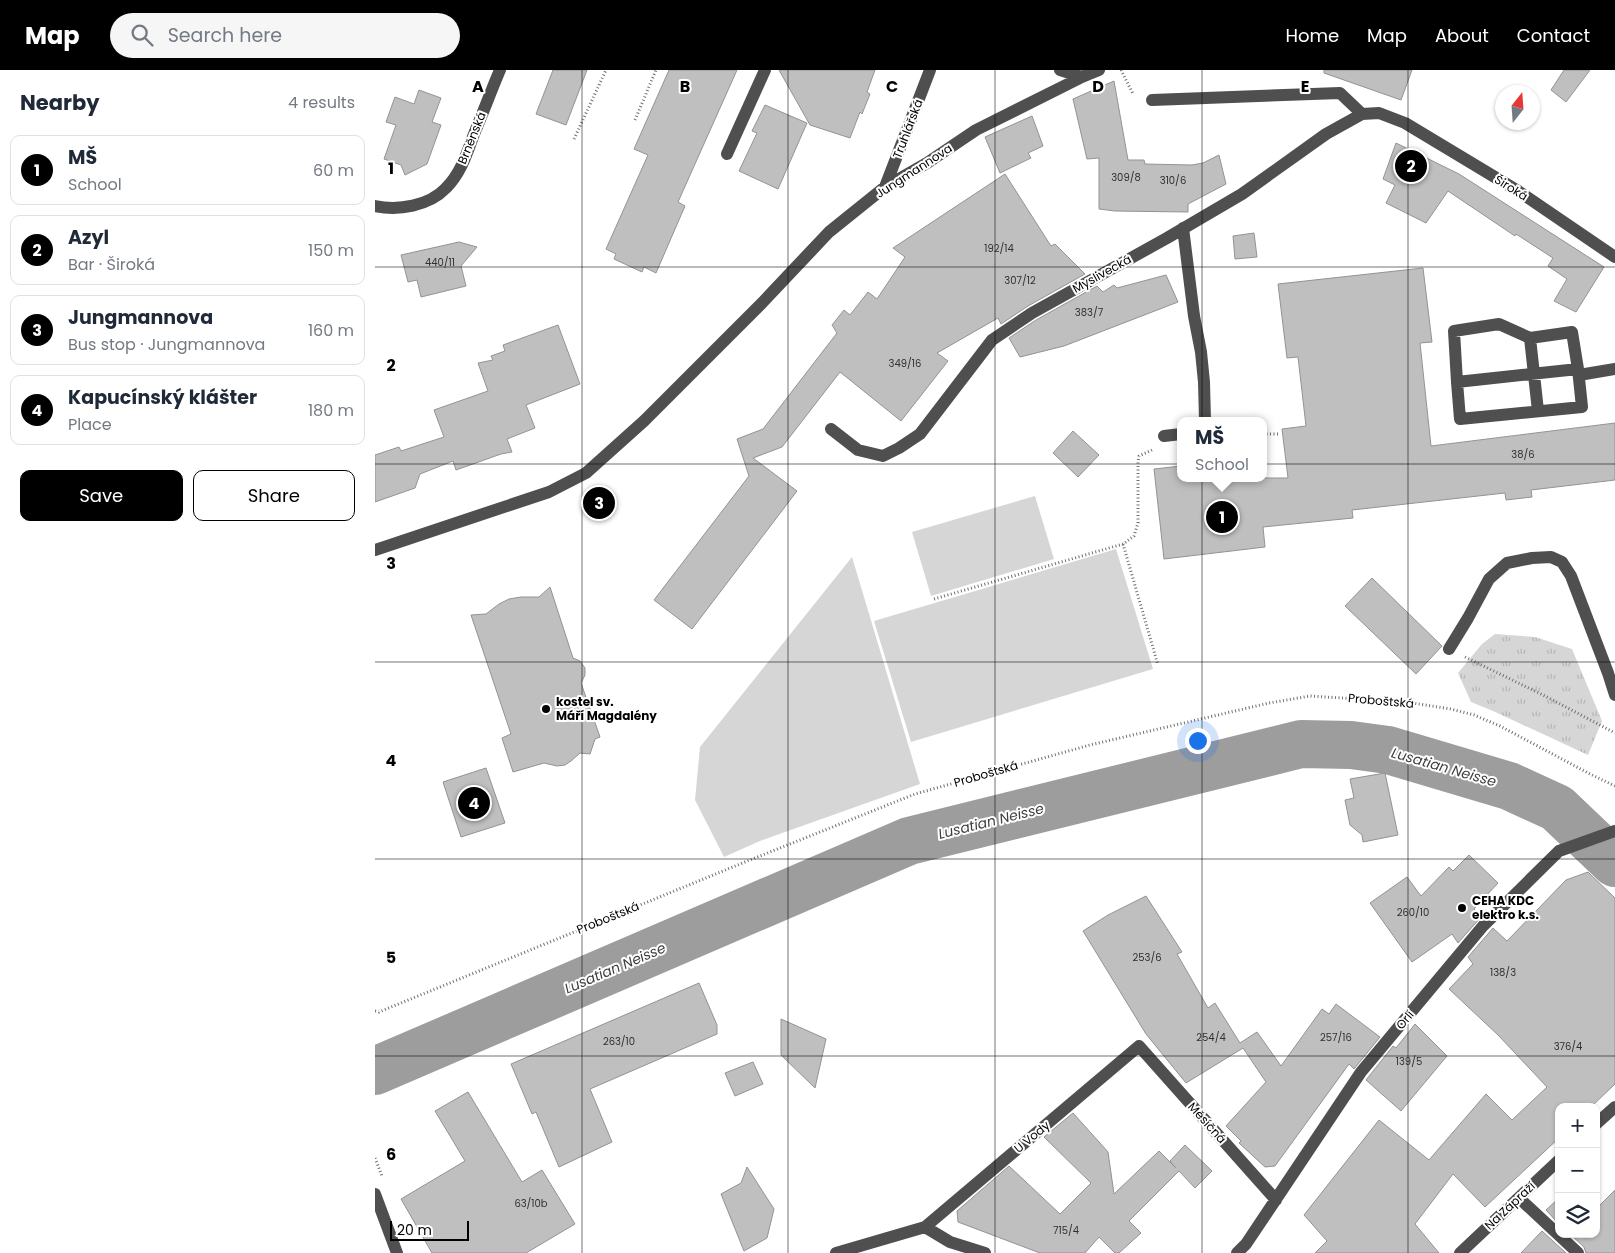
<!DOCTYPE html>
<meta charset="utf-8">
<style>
body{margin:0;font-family:Poppins,sans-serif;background:#f6f6f7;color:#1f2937}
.controls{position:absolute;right:15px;bottom:15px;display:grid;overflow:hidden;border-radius:10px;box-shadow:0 1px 4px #0004}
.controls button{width:45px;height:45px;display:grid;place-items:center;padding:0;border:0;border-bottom:1px solid #e0e1e3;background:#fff;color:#1f2937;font:25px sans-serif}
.compass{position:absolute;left:1120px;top:15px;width:45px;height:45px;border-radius:50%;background:#fff;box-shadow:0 1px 4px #0004;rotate:17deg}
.scale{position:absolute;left:15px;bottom:12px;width:79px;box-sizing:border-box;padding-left:5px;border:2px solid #000;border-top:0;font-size:14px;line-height:18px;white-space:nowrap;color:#000;-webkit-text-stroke:4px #fff;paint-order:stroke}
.you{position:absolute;left:822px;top:670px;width:18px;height:18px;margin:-12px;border:4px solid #fff;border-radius:50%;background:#1a73e8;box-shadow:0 0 0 8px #1a73e833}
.badge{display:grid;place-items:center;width:32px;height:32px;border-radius:50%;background:#000;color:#fff;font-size:16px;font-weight:700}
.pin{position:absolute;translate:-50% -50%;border:2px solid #fff;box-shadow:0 1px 5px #0006}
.popup{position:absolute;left:802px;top:347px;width:90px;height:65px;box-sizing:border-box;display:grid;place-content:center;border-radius:10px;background:#fff;filter:drop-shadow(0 1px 4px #0005);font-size:16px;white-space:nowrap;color:#747a83}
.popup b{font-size:19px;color:#1f2937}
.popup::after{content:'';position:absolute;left:50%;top:100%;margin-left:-10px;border:10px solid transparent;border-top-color:#fff}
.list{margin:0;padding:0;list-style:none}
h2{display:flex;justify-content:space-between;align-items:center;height:65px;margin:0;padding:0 20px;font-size:21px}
h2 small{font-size:16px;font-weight:400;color:#747a83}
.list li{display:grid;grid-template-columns:32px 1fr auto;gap:15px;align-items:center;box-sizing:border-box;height:70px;margin:0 10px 10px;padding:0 10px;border:1px solid #e0e1e3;border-radius:10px}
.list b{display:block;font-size:19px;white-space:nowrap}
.list p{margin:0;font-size:16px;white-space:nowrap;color:#747a83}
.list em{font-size:16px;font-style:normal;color:#747a83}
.actions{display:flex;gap:10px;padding:15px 20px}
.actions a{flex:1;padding:11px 0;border:1px solid #000;border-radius:10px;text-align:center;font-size:18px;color:#000}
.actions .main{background:#000;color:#fff}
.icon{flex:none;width:28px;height:28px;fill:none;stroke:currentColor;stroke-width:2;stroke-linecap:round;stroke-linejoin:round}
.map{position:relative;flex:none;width:1240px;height:1183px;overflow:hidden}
header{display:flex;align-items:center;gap:30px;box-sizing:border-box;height:70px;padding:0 25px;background:#000;color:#fff}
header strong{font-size:24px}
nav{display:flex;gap:28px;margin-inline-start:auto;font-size:18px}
.search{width:350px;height:45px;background:#f6f6f7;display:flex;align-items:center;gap:12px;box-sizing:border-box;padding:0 18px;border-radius:28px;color:#747a83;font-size:19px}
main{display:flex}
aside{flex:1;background:#fff}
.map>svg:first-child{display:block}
.green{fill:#d6d6d6}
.park{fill:url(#park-tufts)}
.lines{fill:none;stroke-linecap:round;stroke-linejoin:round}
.river{stroke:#9d9d9d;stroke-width:48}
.building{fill:#bfbfbf;stroke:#939393}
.path{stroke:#717171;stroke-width:3;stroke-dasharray:1 2.5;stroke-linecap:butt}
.minor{stroke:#4f4f4f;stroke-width:12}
.grid{fill:none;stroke:#000;stroke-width:1;stroke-opacity:0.55}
.poi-dot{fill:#000;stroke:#fff;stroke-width:2}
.labels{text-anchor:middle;stroke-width:4;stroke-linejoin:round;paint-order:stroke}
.number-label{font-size:10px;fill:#303030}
.street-label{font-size:12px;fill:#000;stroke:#fff}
.poi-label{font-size:12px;font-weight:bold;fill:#000;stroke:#fff;text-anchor:start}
.water-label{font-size:14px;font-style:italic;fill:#3e3e3e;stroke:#fff}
.grid-label{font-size:16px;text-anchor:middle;font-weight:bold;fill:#000;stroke:#fff;stroke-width:4;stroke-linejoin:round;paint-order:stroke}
</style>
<header>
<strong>Map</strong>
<div class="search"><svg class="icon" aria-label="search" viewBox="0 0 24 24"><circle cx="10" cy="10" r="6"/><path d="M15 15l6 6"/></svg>Search here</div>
<nav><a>Home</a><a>Map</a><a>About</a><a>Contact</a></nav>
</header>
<main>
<aside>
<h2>Nearby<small>4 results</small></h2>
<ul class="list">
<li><span class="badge">1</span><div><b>MŠ</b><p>School</p></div><em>60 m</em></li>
<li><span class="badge">2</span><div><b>Azyl</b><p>Bar · Široká</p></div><em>150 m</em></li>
<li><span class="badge">3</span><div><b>Jungmannova</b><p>Bus stop · Jungmannova</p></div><em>160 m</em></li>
<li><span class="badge">4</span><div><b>Kapucínský klášter</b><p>Place</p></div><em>180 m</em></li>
</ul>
<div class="actions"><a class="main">Save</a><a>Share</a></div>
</aside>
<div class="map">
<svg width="1240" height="1183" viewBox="0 0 1240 1183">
<defs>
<pattern id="park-tufts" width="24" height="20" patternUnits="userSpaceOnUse" patternTransform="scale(1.25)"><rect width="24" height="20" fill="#d6d6d6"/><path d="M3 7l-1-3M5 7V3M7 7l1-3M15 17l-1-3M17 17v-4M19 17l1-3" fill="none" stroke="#b6b6b6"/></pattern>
</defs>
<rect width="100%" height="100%" fill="#fff"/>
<!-- green -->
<path class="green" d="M660,426l19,63 -123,37 -19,-64z
M741,479l37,120 -242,73 -37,-121z
M477,487l68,227 -160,57 -36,16 -29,-57 5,-53z"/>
<!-- park -->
<path class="park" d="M1120,564l40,3 37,12 30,72 -14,34 -95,-44 -22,-9 -13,-29 24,-29z"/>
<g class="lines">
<!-- river -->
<path class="river" d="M0,1001l534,-230 392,-97 50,1 37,5 121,36 48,22 58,55"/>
</g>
<!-- building -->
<path class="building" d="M178,0h34l-21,55 -30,-11z
M294,0h68l-59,132 7,4 -29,67 -12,-6 -2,5 -28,-13 2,-5 -10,-5 42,-94 -14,-6z
M404,0h96l-8,22 3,2 -8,20 -2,-2 -10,26 -40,-13z
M949,0h88l-11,30 -77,-27z
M1189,0h26l-24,32 -15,-12z
M739,11l14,79h16l1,4 47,1 11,-2 16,-8 7,29 -38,20v8l-73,-1 -16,-2v-51l-12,1 -14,-60z
M44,20l22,8 -9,24 9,3 -14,39 -22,11 -4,-10 -17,-6 12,-34 -10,-3 9,-25 19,7z
M390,35l42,18 -29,66 -39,-18 18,-38 -5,-2z
M657,46l11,30 -15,7 3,5 -31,15 -15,-36z
M1021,73l63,31 145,93 -28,45 -22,-11 13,-22 -19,-13 5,-8 -37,-24 -1,2 -67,-45 -22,32 -40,-20 9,-18 -12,-6z
M630,104l46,72 4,-2 30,30 -57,32 -27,18 -3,-6 -61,35 11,8 -47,60 -61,-49 -58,75 -29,11 44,33 -105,138 -38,-29 95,-124 -12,-37 26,-10 74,-96 -5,-8 12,-15 6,5 18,-23 9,7 28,-42 -12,-9z
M879,163l3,24 -22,2 -2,-23z
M84,172l18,5 -16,19 5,20 -45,11 -4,-17 -9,2 -7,-27z
M1048,198l9,74 -12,1 11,103 184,-23v57l-84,10 1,7 -26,3 -1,-7 -153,17 1,8 -90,9 2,20 -101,12 -10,-90 27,-3v12h107l-6,-49 24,-3 -8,-69 -11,1 -9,-74z
M791,205l12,27 -114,44 -44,11 -11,-19 27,-18 61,-34 6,6 11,-7 3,3z
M183,255l22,59 -54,21 9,23 -28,11 5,13 -11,2 -45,16 -3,-9 -33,13 -5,14 -40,14v-47l24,-8 2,4 43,-14 -10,-27 54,-19 -10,-28 15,-3 -2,-4 14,-5 -2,-6z
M698,361l26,24 -21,22 -25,-24z
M997,508l70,68 -26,28 -71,-68z
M175,517l23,71 7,3 5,7v7l-4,8 19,54 -5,2 -5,15 -10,-1 -9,8 -6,4 -8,1 -13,-3 -31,9 -11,-34 9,-4 -40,-119 15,-1 13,-10 10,-5 12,-2h18z
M111,698l19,55 -44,14 -18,-55z
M1010,703l13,62 -35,7 -1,-7 -12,-10 -5,-25 9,-2 -4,-19z
M1094,785l29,28 -24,26 7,8 -23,26 -6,-9 -40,28 -42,-59 37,-26 14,19 28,-29 4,4z
M1213,802l27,26v186l-24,23h-32v31l-74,69 -32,-33 -38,50 24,29h-124l12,-12 -23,-26 75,-95 50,40 57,-66 26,26 35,-33 -49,-52 -49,-46 24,-25 -5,-7 25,-29 14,13 59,-61z
M771,826l36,56 -5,2 31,54 7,-5 25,40 17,-11 24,34 41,-57 7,5 7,-10 44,33 -26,32 -5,-5 -74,102 -10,1 -26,-24 2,-2 -15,-15 40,-44 -23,-34 -57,35 -40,-49 -63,-103 25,-16z
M324,913l18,42v9l-127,55 22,53 -53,25 -23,-55 -4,2 -21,-50z
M406,949l45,20 -11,49 -34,-33z
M1040,954l32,32 -46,55 -35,-31 27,-34 3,2z
M378,992l10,22 -28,12 -10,-23z
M93,1022l54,90 20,-12 33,54 -49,29h-94l-31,-54 64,-38 -30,-50z
M698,1043l35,39 6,42 45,-43 17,17 -6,-7 15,-16 27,26 -17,17 -16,-17 -50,50 12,12 -22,20h-4l-16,-16 -14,16h-45l-82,-31 -1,-11 52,-45 51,48 31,-31 -47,-46z
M372,1097l27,42 -7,29 -23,13 -23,-57 20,-11z
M1240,1120v63h-29l-2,-6 -14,-13h26v-25z
M1184,1128v26l-13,-14z
M1167,1161l24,22h-45z"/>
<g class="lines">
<!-- path -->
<path class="path" d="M746,0l12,24
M260,50l21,-50
M199,69l32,-69
M888,364h15
M748,474l35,121
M559,529l189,-55 11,-8 4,-13v-61l1,-6 13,-6
M1090,587l80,39 70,37
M0,941l4,1 366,-150 170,-68 175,-49 179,-42 41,-7 96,6 45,7 23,6 26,11 90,48 25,12
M0,1088l7,18"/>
<!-- minor -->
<path class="minor" d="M685,0l22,7
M777,30l188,-7 22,21
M352,84l38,-84
M510,117l45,-117
M0,136c23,5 54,0 71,-18 15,-15 21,-35 28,-54 9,-21 17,-43 26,-64
M808,158l11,88 7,36 3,30 1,39
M1124,254l31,14 42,-6 6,37 4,38 -122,12 -3,-37 -3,-51z
M1155,268l8,73
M1204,305l36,-6
M1082,312l121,-13
M456,359l27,21 25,6 16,-8 21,-14 72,-94 40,-27 135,-75 75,-44 84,-60 36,-20 17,-1 26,10 113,68 97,66
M789,366l17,-2
M0,480l174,-58 37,-19 58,-52 118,-118 67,-71 56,-45 42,-24 49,-33 106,-53 17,-7
M1074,579l19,-31 21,-39 18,-16 25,-5 19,-1 11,5 9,14 37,97 7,22
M1221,1054l19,-17
M0,1124l22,59
M1144,1128l59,55
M550,1157l214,-181 137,154
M461,1183l89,-26 25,15 35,11
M862,1183l9,-9 115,-172 122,-146 76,-75 56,-20
M1085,1183l99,-93"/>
</g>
<!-- grid -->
<path class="grid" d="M207,0v1183M413,0v1183M620,0v1183M827,0v1183M1033,0v1183M0,197h1240M0,394h1240M0,592h1240M0,789h1240M0,986h1240"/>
<!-- markers -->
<g class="poi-dot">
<circle cx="171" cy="639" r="5"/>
<circle cx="1087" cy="838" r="5"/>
</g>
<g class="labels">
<!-- number labels -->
<g class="number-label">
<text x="751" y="111">309/8</text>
<text x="798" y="114">310/6</text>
<text x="624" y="182">192/14</text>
<text x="65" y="196">440/11</text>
<text x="645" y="214">307/12</text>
<text x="714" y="246">383/7</text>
<text x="530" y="297">349/16</text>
<text x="1148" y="388">38/6</text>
<text x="1038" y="846">260/10</text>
<text x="772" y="891">253/6</text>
<text x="1128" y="906">138/3</text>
<text x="836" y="971">254/4</text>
<text x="961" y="971">257/16</text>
<text x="244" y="975">263/10</text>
<text x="1193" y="980">376/4</text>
<text x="1034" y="995">139/5</text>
<text x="156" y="1137">63/10b</text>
<text x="691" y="1164">715/4</text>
</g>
<!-- street labels -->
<g class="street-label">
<text transform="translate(533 59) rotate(-69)" y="4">Truhlářská</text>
<text transform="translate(97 68) rotate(-68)" y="4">Brněnská</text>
<text transform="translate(539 101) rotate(-33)" y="4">Jungmannova</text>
<text transform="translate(1136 118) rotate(32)" y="4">Široká</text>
<text transform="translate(727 204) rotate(-29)" y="4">Myslivecká</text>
<text transform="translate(1006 631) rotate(5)" y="4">Proboštská</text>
<text transform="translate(611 704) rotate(-16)" y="4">Proboštská</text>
<text transform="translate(233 848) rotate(-22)" y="4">Proboštská</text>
<text transform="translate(1030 950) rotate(-50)" y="4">Orlí</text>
<text transform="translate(832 1053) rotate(48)" y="4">Měsíčná</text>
<text transform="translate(657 1067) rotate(-40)" y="4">U Vody</text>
<text transform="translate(1135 1136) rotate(-43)" y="4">Na Zápraží</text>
</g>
<!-- poi labels -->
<g class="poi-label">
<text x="181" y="636">kostel sv.<tspan x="181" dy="14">Máří Magdalény</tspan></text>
<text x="1097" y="835">CEHA KDC<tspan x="1097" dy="14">elektro k.s.</tspan></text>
</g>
<!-- water labels -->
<g class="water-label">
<text transform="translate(1069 697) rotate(16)" y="5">Lusatian Neisse</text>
<text transform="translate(616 751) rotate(-14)" y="5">Lusatian Neisse</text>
<text transform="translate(240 898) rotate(-23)" y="5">Lusatian Neisse</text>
</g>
</g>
<g class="grid-label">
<text x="103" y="22">A</text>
<text x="310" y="22">B</text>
<text x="517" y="22">C</text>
<text x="723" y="22">D</text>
<text x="930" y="22">E</text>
<text x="16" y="104">1</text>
<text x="16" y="301">2</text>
<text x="16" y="499">3</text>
<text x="16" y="696">4</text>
<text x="16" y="893">5</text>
<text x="16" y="1090">6</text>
</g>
</svg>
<div class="controls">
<button>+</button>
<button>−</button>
<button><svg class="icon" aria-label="layers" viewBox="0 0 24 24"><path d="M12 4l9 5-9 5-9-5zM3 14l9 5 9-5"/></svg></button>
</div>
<svg class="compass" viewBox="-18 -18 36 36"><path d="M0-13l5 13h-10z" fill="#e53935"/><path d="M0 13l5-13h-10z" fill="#747a83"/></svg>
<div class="scale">20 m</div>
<div class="you"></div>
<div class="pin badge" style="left:847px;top:447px">1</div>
<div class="popup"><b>MŠ</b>School</div>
<div class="pin badge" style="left:1036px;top:96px">2</div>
<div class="pin badge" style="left:224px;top:433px">3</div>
<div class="pin badge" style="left:99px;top:733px">4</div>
</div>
</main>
